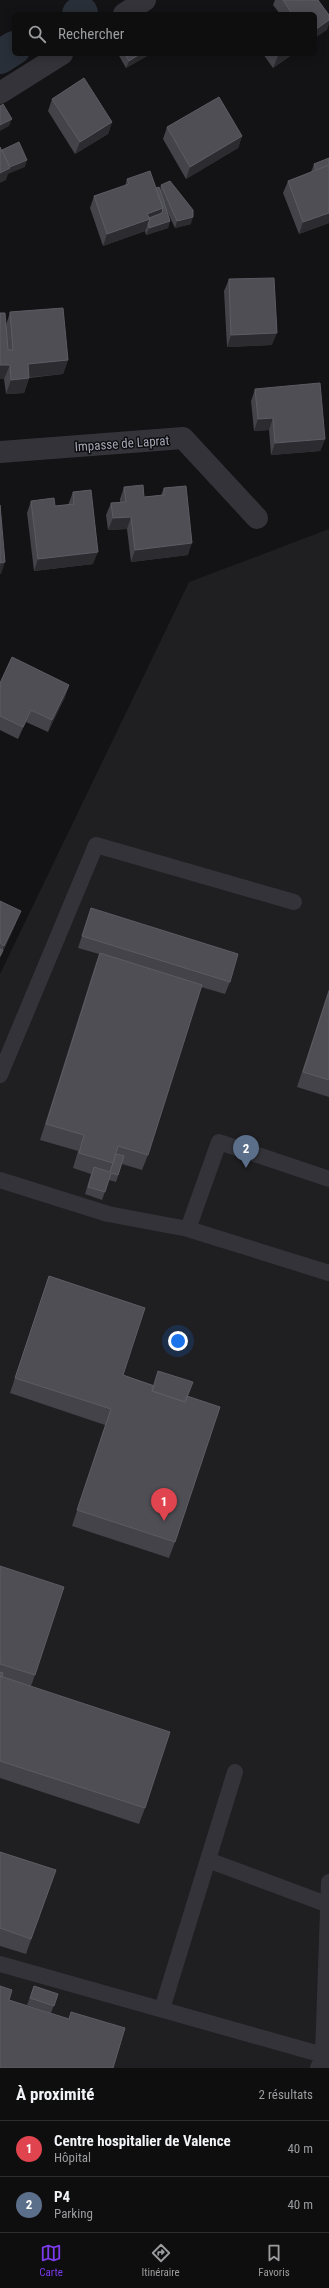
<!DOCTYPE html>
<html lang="fr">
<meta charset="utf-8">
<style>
body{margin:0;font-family:"Roboto Condensed",sans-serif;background:#171718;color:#f1f3f6}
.you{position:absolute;left:178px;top:1341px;width:14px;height:14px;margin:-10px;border:3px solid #fff;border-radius:50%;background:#1a73e8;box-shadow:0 0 0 6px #1a73e833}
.badge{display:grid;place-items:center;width:26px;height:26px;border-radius:50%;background:#7c3aed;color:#fff;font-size:13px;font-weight:700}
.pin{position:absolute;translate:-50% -33px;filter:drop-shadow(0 1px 2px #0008)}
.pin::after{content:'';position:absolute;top:21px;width:14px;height:12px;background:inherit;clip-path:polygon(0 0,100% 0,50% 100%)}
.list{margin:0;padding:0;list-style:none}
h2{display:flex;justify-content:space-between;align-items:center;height:52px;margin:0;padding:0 16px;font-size:17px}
h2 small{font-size:13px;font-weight:400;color:#9b9c9e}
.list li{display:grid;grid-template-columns:26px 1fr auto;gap:12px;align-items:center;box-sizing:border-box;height:56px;padding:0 16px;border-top:1px solid #2e2e2f}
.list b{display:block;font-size:15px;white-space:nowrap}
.list p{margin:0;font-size:13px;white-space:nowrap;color:#9b9c9e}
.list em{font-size:13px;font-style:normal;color:#9b9c9e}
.icon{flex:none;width:22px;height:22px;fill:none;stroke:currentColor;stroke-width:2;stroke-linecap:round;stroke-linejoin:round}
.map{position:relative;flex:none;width:329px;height:2068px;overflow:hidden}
.search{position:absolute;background:#0e0e0f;box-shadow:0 2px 10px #0003;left:12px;right:12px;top:12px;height:44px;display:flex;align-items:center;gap:10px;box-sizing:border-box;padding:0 14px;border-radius:6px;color:#9b9c9e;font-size:15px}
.sheet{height:164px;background:#0e0e0f}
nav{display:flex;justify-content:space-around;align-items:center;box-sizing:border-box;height:56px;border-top:1px solid #2e2e2f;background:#0e0e0f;font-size:11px;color:#9b9c9e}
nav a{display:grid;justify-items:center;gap:2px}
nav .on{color:#7c3aed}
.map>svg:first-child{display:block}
.built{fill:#1f1e21}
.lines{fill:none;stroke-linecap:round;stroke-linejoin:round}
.canal{stroke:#292f38;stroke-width:34}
.service{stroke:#333339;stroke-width:16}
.minor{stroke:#333339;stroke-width:22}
.wall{fill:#444349}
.shaded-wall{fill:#2c2b2f}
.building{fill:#4f4e55;stroke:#5c5c64}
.labels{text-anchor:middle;stroke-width:3;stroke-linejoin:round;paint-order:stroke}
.street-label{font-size:13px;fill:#a4a6b5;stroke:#0e0d0f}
</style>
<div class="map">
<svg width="329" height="2068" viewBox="0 0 329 2068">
<rect width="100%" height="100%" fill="#131214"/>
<!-- built -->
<path class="built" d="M329,529v1539h-329v-1094l189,-392z"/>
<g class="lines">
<!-- canal -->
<path class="canal" d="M79,14l2,-1
M0,57l14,-9"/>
<!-- service -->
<path class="service" d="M0,1075l96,-230 198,57
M0,1180l108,34 80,15 141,44
M188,1229l31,-87 110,37
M208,1860l121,45
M0,1964l323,91 6,5
M162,2009l73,-237
M318,2068l5,-13 6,-173"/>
<!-- minor -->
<path class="minor" d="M124,14l21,-14
M0,93l62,-39
M0,452l183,-14 74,80"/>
</g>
<!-- wall -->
<path class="wall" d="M275,0h43l9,30 -12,-16h-35l-7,-9z
M118,54h29v2l-21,12z
M263,54h30l-20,14z
M52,99l60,23 -4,12 -33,20 -27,-43z
M167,127l75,9 -4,12 -52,31 -23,-40z
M329,158v65l-30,11 -16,-41 5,-12 23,-9 3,-8z
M127,179l29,9 4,2 1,-5 30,39 -16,4 -9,-19 4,12 -2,7 -22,7 -1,-4 -42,15 -13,-38 4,-12 31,-10z
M229,279l43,66 -45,2 -3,-56z
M10,312l58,48 -5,14 -34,4 -5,15 -18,1 -2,-15 2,-54z
M255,389l70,50 -5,12 -49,4 -2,-25 -15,1 -3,-30z
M124,487l20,10 17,-2 3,-7 24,67 -57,7 -4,-33 -19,1 -2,-15 5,-12 9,-1v-3z
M73,492l20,72 -59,7 -7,-58 4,-12 24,5 13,-1z
M0,683l69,2 -4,12 -17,35 -22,-10 -8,17 -18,-9z
M0,901l16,22 -16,35z
M91,908l139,74 -5,12 -24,-7 -53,168 -6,15 -20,-6 -6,18 -7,-2 -7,20 -17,-6 6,-20 -18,-6 5,-17 -38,-11 54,-171 5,-15 -21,-6z
M329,989v108l-32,-10z
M49,1276l74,99 64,21 -12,146 -6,16 -97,-32 33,-101 -95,-32z
M0,1566l35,109 -4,11 114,122 -6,16 -139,-46z
M0,1852l56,18 -30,84 -26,-8z
M34,1986l24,8 -7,19 -24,-8z"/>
<!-- shaded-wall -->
<path class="shaded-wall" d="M329,20v4l-2,6 -12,8v-8z
M140,54h7v2l-21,12 3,-7z
M280,54h13l-20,14 5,-12z
M12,119l-3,7 -9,5v-6z
M112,122l-4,12 -33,20 5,-12z
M242,136l-4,12 -52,31 4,-12z
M27,160l-2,7 -17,7 -2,6 -6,3v-10l7,-4z
M163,208l-4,12 -11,4 -3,7 -42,15 4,-12 40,-20z
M329,213v10l-30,11 4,-12z
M193,217l-2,7 -16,4 2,-7z
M170,221l-2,7 -22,7 3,-7z
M277,333l-5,12 -45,2 4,-12z
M68,360l-5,14 -41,4 6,-14z
M0,365h10l-6,14h-4z
M29,378l-5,15 -18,1 5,-14z
M273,418l-4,12 -15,1 4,-12z
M325,439l-5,12 -49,4 4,-12z
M131,517l-4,12 -19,1 5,-12z
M192,543l-4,12 -57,7 4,-12z
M98,552l-5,12 -59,7 4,-12z
M5,562l-4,12h-1v-11z
M69,685l-4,12 -17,35 4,-12z
M31,710l-5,12 -8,17 5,-12z
M21,911l-5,12 -16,35v-2l4,-10z"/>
<!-- building -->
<path class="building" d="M283,0h35l11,15v5l-14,10v-16h-27l3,-2z
M125,54h15l-11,7z
M84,78l28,44 -32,20 -28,-43z
M219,97l23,39 -52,31 -23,-40z
M3,104l9,15 -12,6v-19z
M19,142l8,18 -17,7 -8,-17z
M0,147l10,21 -10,5z
M329,158v7l-13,5 -2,-6z
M329,165v48l-26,9 -15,-41z
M150,171l13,37 -16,6 3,5 -43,15 -13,-38 35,-12 -2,-5z
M170,181l23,29v7l-16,4 -16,-36z
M159,187l11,34 -21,7 -1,-4 2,-5 -1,-1 13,-5 1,-5 -7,-20z
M274,278l3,55 -46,2 -2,-56z
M63,308l5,52 -40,4 1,14 -18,2 -1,-15h-10v-52h5l3,37h5l-3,-38z
M320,383l5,56 -50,4 -2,-25 -15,1 -3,-30z
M143,485l1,12 20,-2v-7l22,-2 6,57 -57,7 -4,-33 -18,1 -2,-15 15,-1 -2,-15z
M91,490l7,62 -60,7 -7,-58 23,-3 1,8 19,-2 -1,-12z
M0,505l5,57 -5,1z
M12,657l57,28 -17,35 -21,-10 -8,17 -23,-11v-33z
M0,901l21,10 -17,35 -4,-3z
M91,908l147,46 -8,28 -148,-46z
M0,949l3,1 -3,6z
M100,953l102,32 -54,170 -30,-9 -5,17 -34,-10 5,-18 -38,-11z
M329,991v89l-26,-8z
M116,1154l8,2 -6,19 -7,-2 -6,19 -17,-5 6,-20 16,5z
M49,1276l96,32 -22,67 31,11 -2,5 33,11 2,-6 33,11 -45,135 -98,-32 34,-101 -96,-31z
M158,1371l35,11 -8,20 -33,-11z
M0,1566l64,21 -29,88 -35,-11z
M0,1672l3,1 -1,4 -2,-1z
M0,1676l170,56 -25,76 -145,-47z
M0,1852l56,18 -25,69 -31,-11z
M0,1986l12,4 -3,10 60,19 2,-7 54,16 -12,40h-113z
M34,1986l24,8 -4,12 -24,-8z"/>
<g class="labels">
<!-- street labels -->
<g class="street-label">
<text transform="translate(122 443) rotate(-4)" y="5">Impasse de Laprat</text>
</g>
</g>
</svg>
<div class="you"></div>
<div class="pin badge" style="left:164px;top:1521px;background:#e0444e">1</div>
<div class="pin badge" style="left:246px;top:1168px;background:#5c6f8a">2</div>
<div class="search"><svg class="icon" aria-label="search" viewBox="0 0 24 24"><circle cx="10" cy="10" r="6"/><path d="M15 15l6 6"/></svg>Rechercher</div>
</div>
<section class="sheet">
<h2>À proximité<small>2 résultats</small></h2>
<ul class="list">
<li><span class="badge" style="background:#e0444e">1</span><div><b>Centre hospitalier de Valence</b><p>Hôpital</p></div><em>40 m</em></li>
<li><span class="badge" style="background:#5c6f8a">2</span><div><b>P4</b><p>Parking</p></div><em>40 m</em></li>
</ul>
</section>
<nav>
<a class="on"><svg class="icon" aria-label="map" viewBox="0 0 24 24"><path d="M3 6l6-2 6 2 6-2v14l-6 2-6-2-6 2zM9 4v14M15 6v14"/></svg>Carte</a>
<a><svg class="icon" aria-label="directions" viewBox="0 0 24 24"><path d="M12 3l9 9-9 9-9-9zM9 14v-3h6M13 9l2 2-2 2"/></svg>Itinéraire</a>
<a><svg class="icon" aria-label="saved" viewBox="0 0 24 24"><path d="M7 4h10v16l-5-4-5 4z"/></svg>Favoris</a>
</nav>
